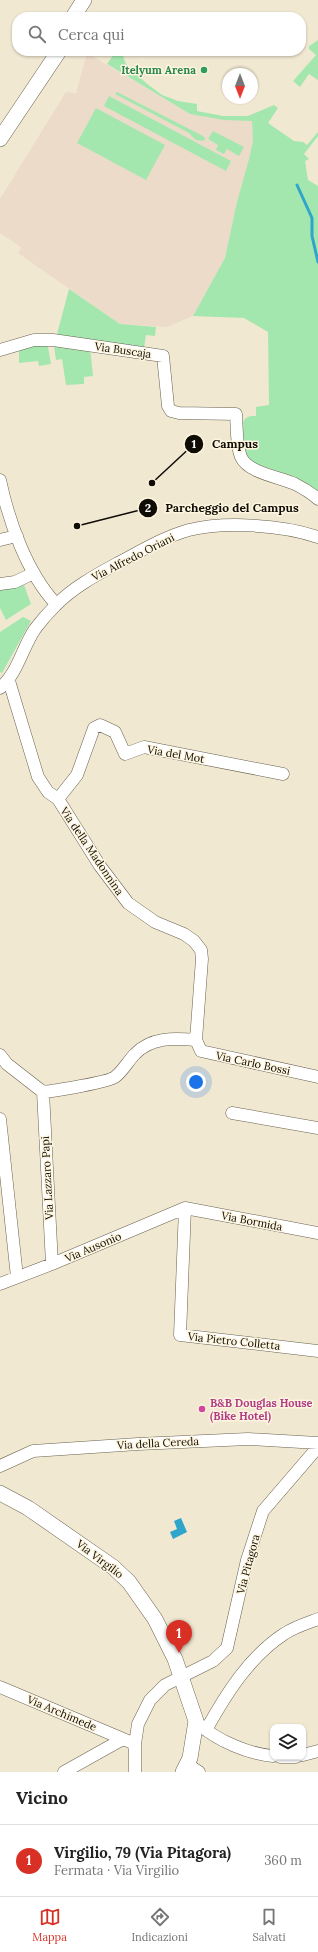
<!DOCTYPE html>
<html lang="it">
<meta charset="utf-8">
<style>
body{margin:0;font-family:Lora,serif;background:#f6f6f6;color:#222}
.controls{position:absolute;right:12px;bottom:12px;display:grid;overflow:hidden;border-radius:8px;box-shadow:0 1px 3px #0004}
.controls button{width:36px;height:36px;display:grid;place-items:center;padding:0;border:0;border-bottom:1px solid #e0e0e0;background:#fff;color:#222;font:20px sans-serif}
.compass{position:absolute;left:222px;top:68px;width:36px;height:36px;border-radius:50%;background:#fff;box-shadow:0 1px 3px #0004;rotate:180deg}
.you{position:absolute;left:196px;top:1082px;width:14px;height:14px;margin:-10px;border:3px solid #fff;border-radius:50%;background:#1a73e8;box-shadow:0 0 0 6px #1a73e833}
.badge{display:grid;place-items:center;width:26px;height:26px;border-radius:50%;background:#d93025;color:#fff;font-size:13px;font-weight:700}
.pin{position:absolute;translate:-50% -33px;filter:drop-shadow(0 1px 2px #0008)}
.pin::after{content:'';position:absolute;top:21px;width:14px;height:12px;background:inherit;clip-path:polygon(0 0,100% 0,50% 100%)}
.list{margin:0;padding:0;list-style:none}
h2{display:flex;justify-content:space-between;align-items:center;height:52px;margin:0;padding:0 16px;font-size:17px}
h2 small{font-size:13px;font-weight:400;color:#767676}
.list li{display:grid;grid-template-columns:26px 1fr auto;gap:12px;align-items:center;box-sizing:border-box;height:72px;padding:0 16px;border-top:1px solid #e0e0e0}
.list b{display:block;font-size:15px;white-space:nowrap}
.list p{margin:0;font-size:13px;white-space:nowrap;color:#767676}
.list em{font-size:13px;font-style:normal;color:#767676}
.icon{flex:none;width:22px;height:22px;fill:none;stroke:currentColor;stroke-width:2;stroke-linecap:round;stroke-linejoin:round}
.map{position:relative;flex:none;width:318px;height:1772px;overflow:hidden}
.search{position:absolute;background:#fff;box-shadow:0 1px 3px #0004;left:12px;right:12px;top:12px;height:44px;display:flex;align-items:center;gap:10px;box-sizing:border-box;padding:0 14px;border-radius:16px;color:#767676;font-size:15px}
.sheet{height:124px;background:#fff}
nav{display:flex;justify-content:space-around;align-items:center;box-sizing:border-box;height:56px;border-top:1px solid #e0e0e0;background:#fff;font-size:11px;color:#767676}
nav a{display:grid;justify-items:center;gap:2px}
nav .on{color:#d93025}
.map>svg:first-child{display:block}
.education{fill:#eddbca}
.green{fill:#a3e7af}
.water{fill:#30a5cc}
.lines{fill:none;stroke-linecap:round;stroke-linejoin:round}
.stream{stroke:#30a5cc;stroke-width:3}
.minor-casing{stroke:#69614e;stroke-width:13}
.major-casing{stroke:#69614e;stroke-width:16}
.minor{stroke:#fff;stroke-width:12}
.major{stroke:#fff;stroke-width:15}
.leisure-dot{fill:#2e9e5b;stroke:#fef5df;stroke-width:1.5}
.hotel-dot{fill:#d1479c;stroke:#fef5df;stroke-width:1.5}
.labels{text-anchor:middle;stroke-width:3;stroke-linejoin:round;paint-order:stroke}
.leisure-label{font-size:11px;font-weight:bold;fill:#27864d;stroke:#fef5df;text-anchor:end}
.street-label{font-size:11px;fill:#0f0c06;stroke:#fef5df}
.hotel-label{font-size:11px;font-weight:bold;fill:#b23c85;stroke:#fef5df;text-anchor:start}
.leader{fill:none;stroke:#0f0c06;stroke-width:1.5}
.callout-dot{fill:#0f0c06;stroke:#fef5df;stroke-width:1.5}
.mark-label{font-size:12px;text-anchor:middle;font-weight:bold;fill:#fff}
.callout-label{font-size:12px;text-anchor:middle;font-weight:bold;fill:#0f0c06;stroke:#fef5df;stroke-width:3;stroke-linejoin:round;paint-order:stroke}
</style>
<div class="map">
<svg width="318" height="1772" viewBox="0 0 318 1772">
<rect width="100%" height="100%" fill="#f1e8d2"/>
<!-- education -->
<path class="education" d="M87,53l103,61 62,7 1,19 -3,15 -14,51 -11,52 -32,58 -26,11 -47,-3 -102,-71 3,-6 -21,-14v-34l66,-107 10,1z"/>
<!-- green -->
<path class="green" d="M318,40v40l-9,-6 -9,13 -7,-6 23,-26 -7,-6v-3z
M116,51h5l5,13 20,19 16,12 16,6 19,3v7l26,5h25l26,-11 4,3 -10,15 26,18 9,1 4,3 11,-13v4l-14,18 5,5 -4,2 3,19 10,6v305l-21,-13 -43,-15c-13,-9 -10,-27 -11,-41 3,-6 7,-6 13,-6v-9l13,-2 -1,-73 -24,-14 -51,-2 32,-58 11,-52 14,-51 3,-15 -1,-19 -28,-1 -34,-6 -83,-50z
M117,92l86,44 2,2 -1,3 -8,-1 -7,-7 -74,-39z
M109,96l122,65 -5,10 -122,-65z
M96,108l69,37 -19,35 -69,-37z
M213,131l31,16 -5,9 -12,-7 -3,5 -8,-4 2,-5 -10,-6z
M69,289l51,35 36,3 -1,9 -9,-1 -2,13 -88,-10z
M55,343l35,4 3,29 -9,1v7l-18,1 -4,-26 -6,1 -2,-14z
M46,344l2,3 3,17 -12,2 -1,-5 -19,2v-18z
M24,585l7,19 -25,16 -6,-12v-21z
M23,617l8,4 -29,52 -2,-1v-40z"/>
<!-- water -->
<path class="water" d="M181,1518l6,14 -14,7 -3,-7 7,-3 -3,-8z"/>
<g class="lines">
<!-- stream -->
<path class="stream" d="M297,185l15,33v18l6,26"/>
<defs>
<path id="minor" d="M0,350l34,-10h19l110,16 5,50 3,5 8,2 57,1c1,13 0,31 5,43 7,16 39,20 54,27 8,4 16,9 23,15
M0,480c9,42 27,93 56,124
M0,540l17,-4
M0,584l15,-2 19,-9
M9,681l29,96 10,15 10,7 42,67 28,37 27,19 29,12 10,7 7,9 1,9 -6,81 5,11 117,26
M0,688c18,-15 22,-40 35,-59 6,-8 13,-16 20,-23 17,-18 41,-31 63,-43 23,-12 46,-26 71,-33 36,-9 94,-5 129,7
M58,799l19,-24 17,-47 6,-3 15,7 10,22 19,-7 139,27
M0,1055l7,9 36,28c11,-1 66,-10 72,-15 8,-6 13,-16 20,-23 16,-17 39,-16 61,-14
M43,1092l9,172
M232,1113l86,15
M0,1119l17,158
M185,1208l-5,127 138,16
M185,1208l133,25
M0,1284l52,-20 133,-56
M0,1466l33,-15 105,-7 110,-5 70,4
M0,1687l135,57
M200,1725c18,16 49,29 73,31
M206,1730c20,-36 43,-73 78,-96 10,-7 23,-11 34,-15
M303,1755l15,-4
M280,1757h16
M187,1764l12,8
M64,1772l59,-33
M135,1772v-28l3,-20 12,-24 15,-15 48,-24 14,-13 20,-88 16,-49 55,-64"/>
<path id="major" d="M73,17l11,-17
M0,139l59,-88
M0,1493l28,15 85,59 16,15 26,37 20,40 21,62 -6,37 -7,14"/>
</defs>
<!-- minor casing -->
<use href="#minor" class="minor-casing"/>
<!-- major casing -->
<use href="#major" class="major-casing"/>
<!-- minor -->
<use href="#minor" class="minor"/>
<!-- major -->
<use href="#major" class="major"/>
</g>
<!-- markers -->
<circle class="leisure-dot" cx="204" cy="70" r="4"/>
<circle class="hotel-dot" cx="202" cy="1409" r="4"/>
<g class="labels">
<!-- leisure labels -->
<g class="leisure-label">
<text x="196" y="74">Itelyum Arena</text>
</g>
<!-- street labels -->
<g class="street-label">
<text transform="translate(123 350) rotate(8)" y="4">Via Buscaja</text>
<text transform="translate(133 557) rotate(-27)" y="4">Via Alfredo Oriani</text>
<text transform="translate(176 754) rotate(10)" y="4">Via del Mot</text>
<text transform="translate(92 851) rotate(56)" y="4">Via della Madonnina</text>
<text transform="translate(253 1063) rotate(12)" y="4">Via Carlo Bossi</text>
<text transform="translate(47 1178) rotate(-93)" y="4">Via Lazzaro Papi</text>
<text transform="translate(252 1221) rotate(11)" y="4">Via Bormida</text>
<text transform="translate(93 1247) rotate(-23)" y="4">Via Ausonio</text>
<text transform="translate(234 1341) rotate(6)" y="4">Via Pietro Colletta</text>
<text transform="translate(158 1443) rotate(-3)" y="4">Via della Cereda</text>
<text transform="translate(100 1559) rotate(37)" y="4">Via Virgilio</text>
<text transform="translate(248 1564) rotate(-75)" y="4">Via Pitagora</text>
<text transform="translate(62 1713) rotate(23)" y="4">Via Archimede</text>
</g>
<!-- hotel labels -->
<g class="hotel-label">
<text x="210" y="1407">B&amp;B Douglas House<tspan x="210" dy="13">(Bike Hotel)</tspan></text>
</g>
</g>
<!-- callouts -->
<path class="leader" d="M152 483L194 444M77 526L148 508"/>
<g class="callout-dot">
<circle cx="152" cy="483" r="4"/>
<circle cx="77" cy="526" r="4"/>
<circle cx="194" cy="444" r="10"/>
<circle cx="148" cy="508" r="10"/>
</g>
<g class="mark-label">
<text x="194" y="448">1</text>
<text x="148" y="512">2</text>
</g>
<g class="callout-label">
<text x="235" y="448">Campus</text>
<text x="232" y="512">Parcheggio del Campus</text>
</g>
</svg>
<div class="controls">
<button><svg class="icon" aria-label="layers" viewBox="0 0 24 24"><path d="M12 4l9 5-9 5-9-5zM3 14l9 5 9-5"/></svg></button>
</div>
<svg class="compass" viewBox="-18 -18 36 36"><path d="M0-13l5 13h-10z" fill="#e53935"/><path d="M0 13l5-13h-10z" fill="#767676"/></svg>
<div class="you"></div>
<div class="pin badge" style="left:179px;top:1653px">1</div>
<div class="search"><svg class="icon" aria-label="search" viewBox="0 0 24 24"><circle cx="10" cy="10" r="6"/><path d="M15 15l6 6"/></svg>Cerca qui</div>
</div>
<section class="sheet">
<h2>Vicino<small></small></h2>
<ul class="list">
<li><span class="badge">1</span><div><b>Virgilio, 79 (Via Pitagora)</b><p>Fermata · Via Virgilio</p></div><em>360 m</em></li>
</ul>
</section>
<nav>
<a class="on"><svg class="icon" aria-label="map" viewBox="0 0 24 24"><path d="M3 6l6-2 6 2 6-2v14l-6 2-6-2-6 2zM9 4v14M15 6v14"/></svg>Mappa</a>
<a><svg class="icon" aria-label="directions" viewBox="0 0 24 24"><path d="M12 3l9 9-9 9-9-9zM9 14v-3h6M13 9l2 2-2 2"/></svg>Indicazioni</a>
<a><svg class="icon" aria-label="saved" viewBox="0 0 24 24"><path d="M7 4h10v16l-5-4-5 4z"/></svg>Salvati</a>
</nav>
